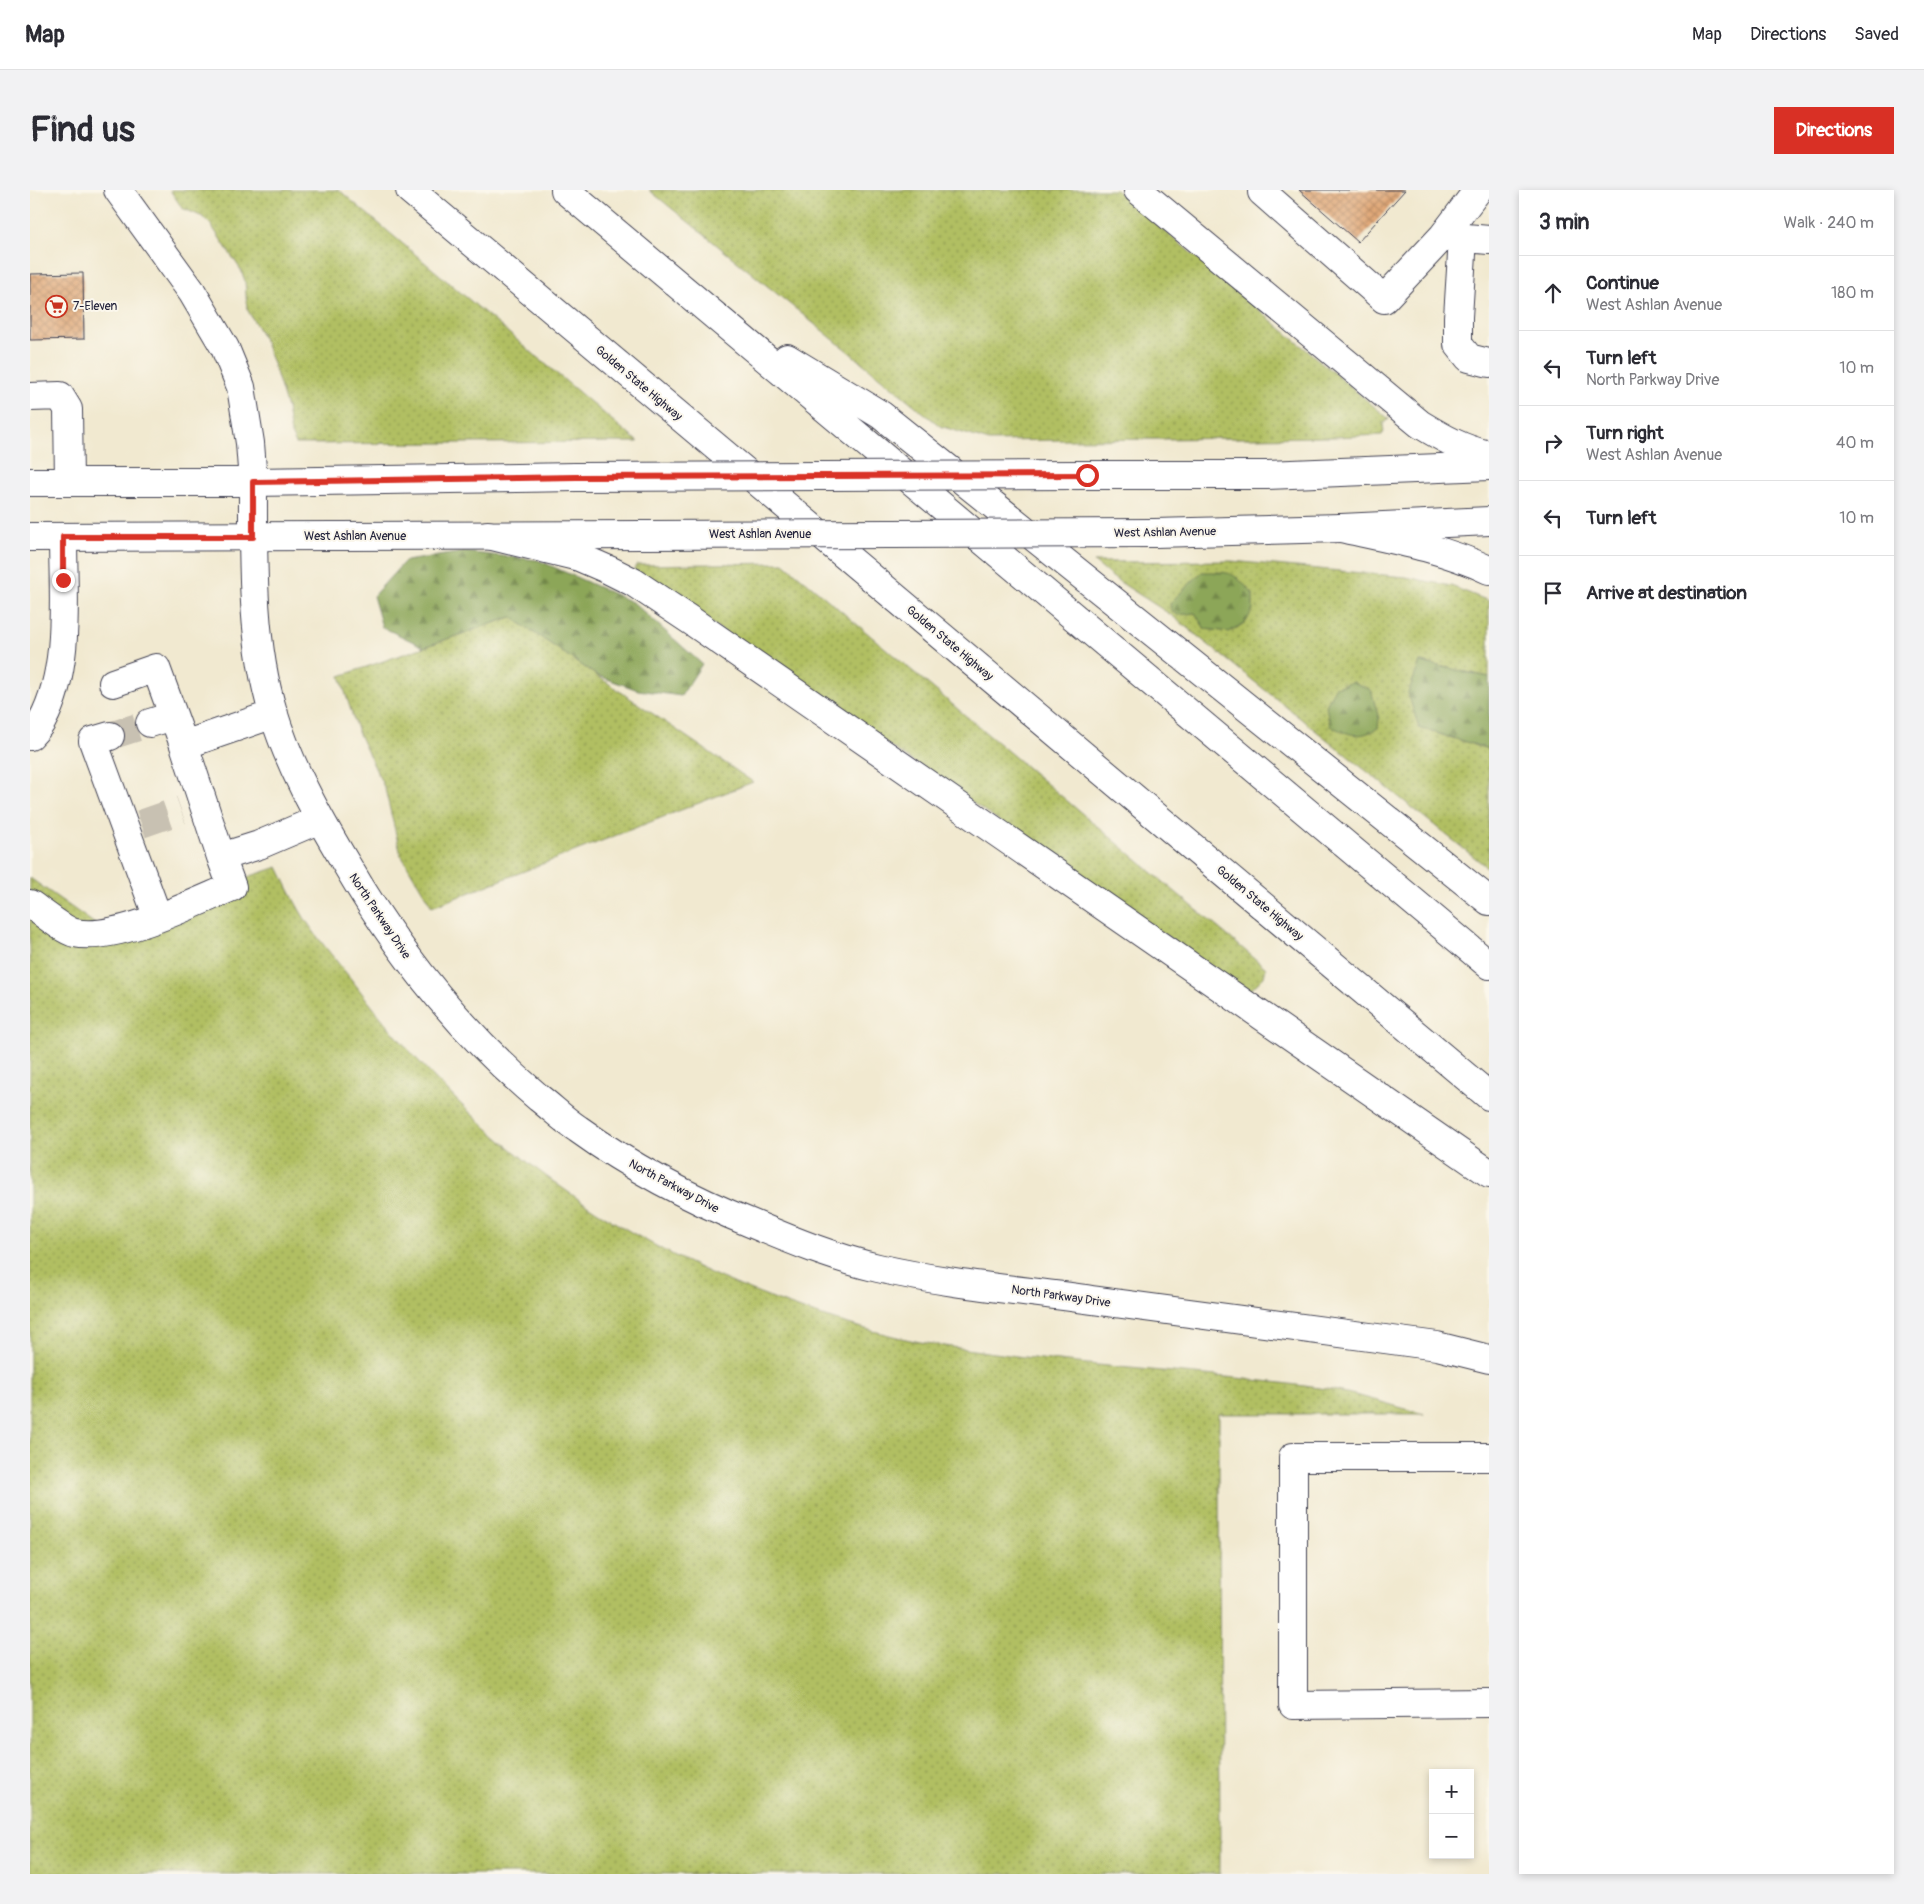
<!DOCTYPE html>
<meta charset="utf-8">
<style>
body{margin:0;font-family:Pangolin,sans-serif;background:#f2f2f3;color:#2b2b33}
.controls{position:absolute;right:15px;bottom:15px;display:grid;overflow:hidden;border-radius:0px;box-shadow:0 2px 8px #0003}
.controls button{width:45px;height:45px;display:grid;place-items:center;padding:0;border:0;border-bottom:1px solid #e1e1e2;background:#fff;color:#2b2b33;font:25px sans-serif}
.stop{position:absolute;width:15px;height:15px;margin:-11px;border:4px solid #d93025;border-radius:50%;background:#fff}
.stop.end{background:#d93025;border-color:#fff;box-shadow:0 1px 5px #0008}
.list{margin:0;padding:0;list-style:none}
h2{display:flex;justify-content:space-between;align-items:center;height:65px;margin:0;padding:0 20px;font-size:21px}
h2 small{font-size:16px;font-weight:400;color:#7c7c81}
.list li{display:grid;grid-template-columns:32px 1fr auto;gap:15px;align-items:center;box-sizing:border-box;height:75px;padding:0 20px;border-top:1px solid #e1e1e2}
.list b{display:block;font-size:19px;white-space:nowrap}
.list p{margin:0;font-size:16px;white-space:nowrap;color:#7c7c81}
.list em{font-size:16px;font-style:normal;color:#7c7c81}
.icon{flex:none;width:28px;height:28px;fill:none;stroke:currentColor;stroke-width:2;stroke-linecap:round;stroke-linejoin:round}
.map{position:relative;flex:none;width:1459px;height:1684px;overflow:hidden;border-radius:0px}
header{display:flex;align-items:center;gap:30px;box-sizing:border-box;height:70px;padding:0 25px;background:#fff;border-bottom:1px solid #e1e1e2}
header strong{font-size:24px}
nav{display:flex;gap:28px;margin-inline-start:auto;font-size:18px}
.intro{display:flex;align-items:center;justify-content:space-between;box-sizing:border-box;height:120px;padding:0 30px}
h1{margin:0;font-size:35px}
.button{padding:12px 22px;border-radius:0px;background:#d93025;color:#fff;font-size:18px;font-weight:700}
main{display:flex;gap:30px;padding:0 30px}
aside{flex:1;background:#fff;border-radius:0px;box-shadow:0 2px 8px #0003}
.map>svg:first-child{display:block}
.grass{fill:url(#grass-dots);stroke:#6a704e;fill-rule:evenodd}
.forest{fill:url(#forest-firs);stroke:#57644a}
.building{fill:url(#building-cross-hatch)}
.lines{fill:none;stroke-linecap:round;stroke-linejoin:round}
.minor-tunnel{stroke:#c8c1b2;stroke-width:28;stroke-dasharray:28 14;stroke-linecap:butt}
.minor-casing{stroke:#414051;stroke-width:30}
.major-casing{stroke:#414051;stroke-width:30}
.highway-casing{stroke:#414051;stroke-width:30}
.minor{stroke:#fff;stroke-width:28}
.major{stroke:#fff;stroke-width:28}
.highway{stroke:#fff;stroke-width:28}
.major-bridge-casing{stroke:#414051;stroke-width:30;stroke-linecap:butt}
.major-bridge{stroke:#fff;stroke-width:28}
.route{stroke:#d93025;stroke-width:6}
.labels{text-anchor:middle;stroke-width:4;stroke-linejoin:round;paint-order:stroke}
.poi-label{font-size:12px;fill:#22223b;stroke:#fbf7ec;text-anchor:start}
.street-label{font-size:12px;fill:#22223b;stroke:#fbf7ec}
</style>
<header>
<strong>Map</strong>
<nav><a>Map</a><a>Directions</a><a>Saved</a></nav>
</header>
<div class="intro"><h1>Find us</h1><a class="button">Directions</a></div>
<main>
<div class="map">
<svg width="1459" height="1684" viewBox="0 0 1459 1684">
<defs>
<pattern id="grass-dots" width="8" height="8" patternUnits="userSpaceOnUse" patternTransform="scale(1.25)"><rect width="8" height="8" fill="#b1bf62"/><path d="M2 2h.1M6 6h.1" fill="none" stroke="#909b52" stroke-width="1.8" stroke-linecap="round"/></pattern>
<pattern id="forest-firs" width="22" height="20" patternUnits="userSpaceOnUse" patternTransform="scale(1.25)"><rect width="22" height="20" fill="#8ca658"/><path d="M5 1l3.5 6h-7zM16 11l3.5 6h-7z" fill="#72874a"/></pattern>
<pattern id="building-cross-hatch" width="8" height="8" patternUnits="userSpaceOnUse" patternTransform="scale(1.25)"><rect width="8" height="8" fill="#dea26f"/><path d="M0 0l8 8M0 8l8-8" fill="none" stroke="#b4845c"/></pattern>
</defs>
<rect width="100%" height="100%" fill="#fbf7ec"/>
<filter id="ink" filterUnits="userSpaceOnUse"><feTurbulence type="fractalNoise" baseFrequency=".02" numOctaves="2"/><feDisplacementMap in="SourceGraphic" scale="10" xChannelSelector="R" yChannelSelector="G"/><feConvolveMatrix kernelMatrix="1 2 1 2 8 2 1 2 1" color-interpolation-filters="sRGB"/></filter>
<filter id="wash" filterUnits="userSpaceOnUse"><feTurbulence type="fractalNoise" baseFrequency=".0096" numOctaves="4" result="noise"/><feDisplacementMap in="SourceGraphic" scale="20" xChannelSelector="R" yChannelSelector="G"/><feGaussianBlur stdDeviation="1.12" result="paint"/><feColorMatrix in="noise" values="0 0 0 0 0 0 0 0 0 0 0 0 0 0 0 0 0 1.4 0 .05"/><feComposite in="paint" operator="in"/></filter>
<g filter="url(#wash)">
<rect width="100%" height="100%" fill="#f1e9d0"/>
<!-- grass -->
<path class="grass" d="M140,0h169l299,252 -342,2 -5,-10 -4,-26 -11,-36 -13,-35 -16,-28 -2,-28 -4,-11 -30,-45 -8,-8 -21,-9z
M619,0h467l273,229 -6,5 1,8 -2,3 -49,2 -344,4 -49,-15z
M1201,371l175,16 45,9 38,15v76l-69,-15 53,83 16,4v120l-318,-254 -59,-38 -18,-15zM1156,399l67,20c-14,24 -22,23 -48,20l-10,-17 -22,-12z
M754,373l482,405 -2,9 -16,15 -614,-422 2,-5z
M481,427l242,165 -321,125 -31,-52 -16,-66 -28,-59 -17,-54z
M248,677c7,14 13,28 21,42 14,25 38,52 56,75 139,186 321,300 546,354 25,6 53,9 79,13 113,17 227,21 340,37 35,5 70,17 104,26h-205l1,460h-1190v-996l68,48z"/>
<!-- forest -->
<path class="forest" d="M434,362l74,8 96,43 68,61 -21,32 -43,-6 -42,-15 -85,-58 -87,30 -42,-20 -9,-31 32,-35z
M1172,382c31,0 30,-1 51,22v15l-7,13 -17,10 -24,-3 -10,-16 -17,2 -7,-4 -1,-7 3,-4z
M1390,472l69,15v72l-70,-21 -11,-35z
M1323,492l18,8 8,29 -1,9c-20,12 -29,6 -48,-2l-4,-20 9,-19z"/>
<g id="blocks">
<!-- building -->
<path class="building" d="M1269,0h106l-47,52z
M53,83l1,66 -54,1v-66z"/>
</g>
</g>
<g filter="url(#ink)">
<use href="#blocks" fill-opacity="0" stroke="#414051" stroke-width="1"/>
<g class="lines">
<!-- minor-tunnel -->
<path class="minor-tunnel" d="M80,546l40,-13
M111,634l40,-14"/>
<defs>
<path id="minor" d="M1234,0l-2,2 122,107 59,-63 46,4
M1413,46l35,-46
M1433,48l-5,79v27l11,14 20,5
M0,207l30,-1 8,13 1,73
M223,292c0,74 -2,159 20,230 16,53 44,103 72,150 51,88 116,170 194,236 13,10 25,22 39,31 54,39 113,70 175,95 40,17 82,34 125,44 70,16 143,22 214,32 115,15 230,30 345,46l52,13
M83,493l43,-15 28,77
M244,524l-90,31 37,112 38,-12 61,-26
M120,533l23,-7
M0,546c4,-5 9,-9 12,-15 29,-53 21,-126 21,-184
M80,546l-17,5 65,177
M0,714c10,7 35,27 45,29 40,9 119,-30 157,-46l-11,-30
M1459,1267h-196v248l196,-2"/>
<path id="major" d="M1057,285h180l222,-9
M0,292h223l323,-5
M1125,343l186,-5 148,-7
M0,347l614,-2"/>
<path id="highway" d="M88,0l74,102 33,56 16,39 9,56 3,39
M380,0l1079,906
M535,0l924,775
M1108,0l282,234c23,14 42,25 69,31
M757,168l94,57 608,486
M1311,338c50,11 101,20 148,42
M458,345l91,22 30,13 24,12 60,40 796,551"/>
</defs>
<!-- minor casing -->
<use href="#minor" class="minor-casing"/>
<!-- major casing -->
<use href="#major" class="major-casing"/>
<!-- highway casing -->
<use href="#highway" class="highway-casing"/>
<!-- minor -->
<use href="#minor" class="minor"/>
<!-- major -->
<use href="#major" class="major"/>
<!-- highway -->
<use href="#highway" class="highway"/>
<defs>
<path id="major-bridge" d="M546,287l511,-2
M614,345l511,-2"/>
</defs>
<!-- major-bridge casing -->
<use href="#major-bridge" class="major-bridge-casing"/>
<!-- major-bridge -->
<use href="#major-bridge" class="major-bridge"/>
</g>
</g>
<g class="lines" filter="url(#ink)">
<!-- route -->
<path class="route" d="M33,390v-43h190v-55l323,-5 511,-2"/>
</g>
<!-- icons -->
<defs>
<symbol id="supermarket-ring" viewBox="-11 -11 22 22"><circle r="9.5" fill="#fbf7ec" stroke="#c8321e" stroke-width="1.5"/><path d="M-6-5.5h2.5l.6 2H6L4.5 2H-2.5L-4.4-4H-6ZM-1.5 3.2a1.3 1.3 0 1 0 .1 0ZM3 3.2a1.3 1.3 0 1 0 .1 0Z" fill="#c8321e"/></symbol>
</defs>
<g fill-rule="evenodd">
<use href="#supermarket-ring" x="14" y="104" width="25" height="25"/>
</g>
<g class="labels">
<!-- poi labels -->
<g class="poi-label">
<text x="43" y="120">7-Eleven</text>
</g>
<!-- street labels -->
<g class="street-label">
<text transform="translate(609 193) rotate(40)" y="4">Golden State Highway</text>
<text transform="translate(1135 342) rotate(-1)" y="4">West Ashlan Avenue</text>
<text x="730" y="348">West Ashlan Avenue</text>
<text x="325" y="350">West Ashlan Avenue</text>
<text transform="translate(920 453) rotate(40)" y="4">Golden State Highway</text>
<text transform="translate(1230 713) rotate(40)" y="4">Golden State Highway</text>
<text transform="translate(350 726) rotate(56)" y="4">North Parkway Drive</text>
<text transform="translate(644 996) rotate(28)" y="4">North Parkway Drive</text>
<text transform="translate(1031 1106) rotate(8)" y="4">North Parkway Drive</text>
</g>
</g>
</svg>
<div class="controls">
<button>+</button>
<button>−</button>
</div>
<div class="stop" style="left:1057px;top:285px"></div>
<div class="stop end" style="left:33px;top:390px"></div>
</div>
<aside>
<h2>3 min<small>Walk · 240 m</small></h2>
<ul class="list">
<li><svg class="icon" aria-label="ahead" viewBox="0 0 24 24"><path d="M12 20V5M6 11l6-6 6 6"/></svg><div><b>Continue</b><p>West Ashlan Avenue</p></div><em>180 m</em></li>
<li><svg class="icon" aria-label="left" viewBox="0 0 24 24"><path d="M17 20v-9H6M10 6l-5 5 5 5"/></svg><div><b>Turn left</b><p>North Parkway Drive</p></div><em>10 m</em></li>
<li><svg class="icon" aria-label="right" viewBox="0 0 24 24"><path d="M7 20v-9h11M14 6l5 5-5 5"/></svg><div><b>Turn right</b><p>West Ashlan Avenue</p></div><em>40 m</em></li>
<li><svg class="icon" aria-label="left" viewBox="0 0 24 24"><path d="M17 20v-9H6M10 6l-5 5 5 5"/></svg><div><b>Turn left</b></div><em>10 m</em></li>
<li><svg class="icon" aria-label="arrive" viewBox="0 0 24 24"><path d="M6 21V4h12l-3 4 3 4H6"/></svg><div><b>Arrive at destination</b></div></li>
</ul>
</aside>
</main>
